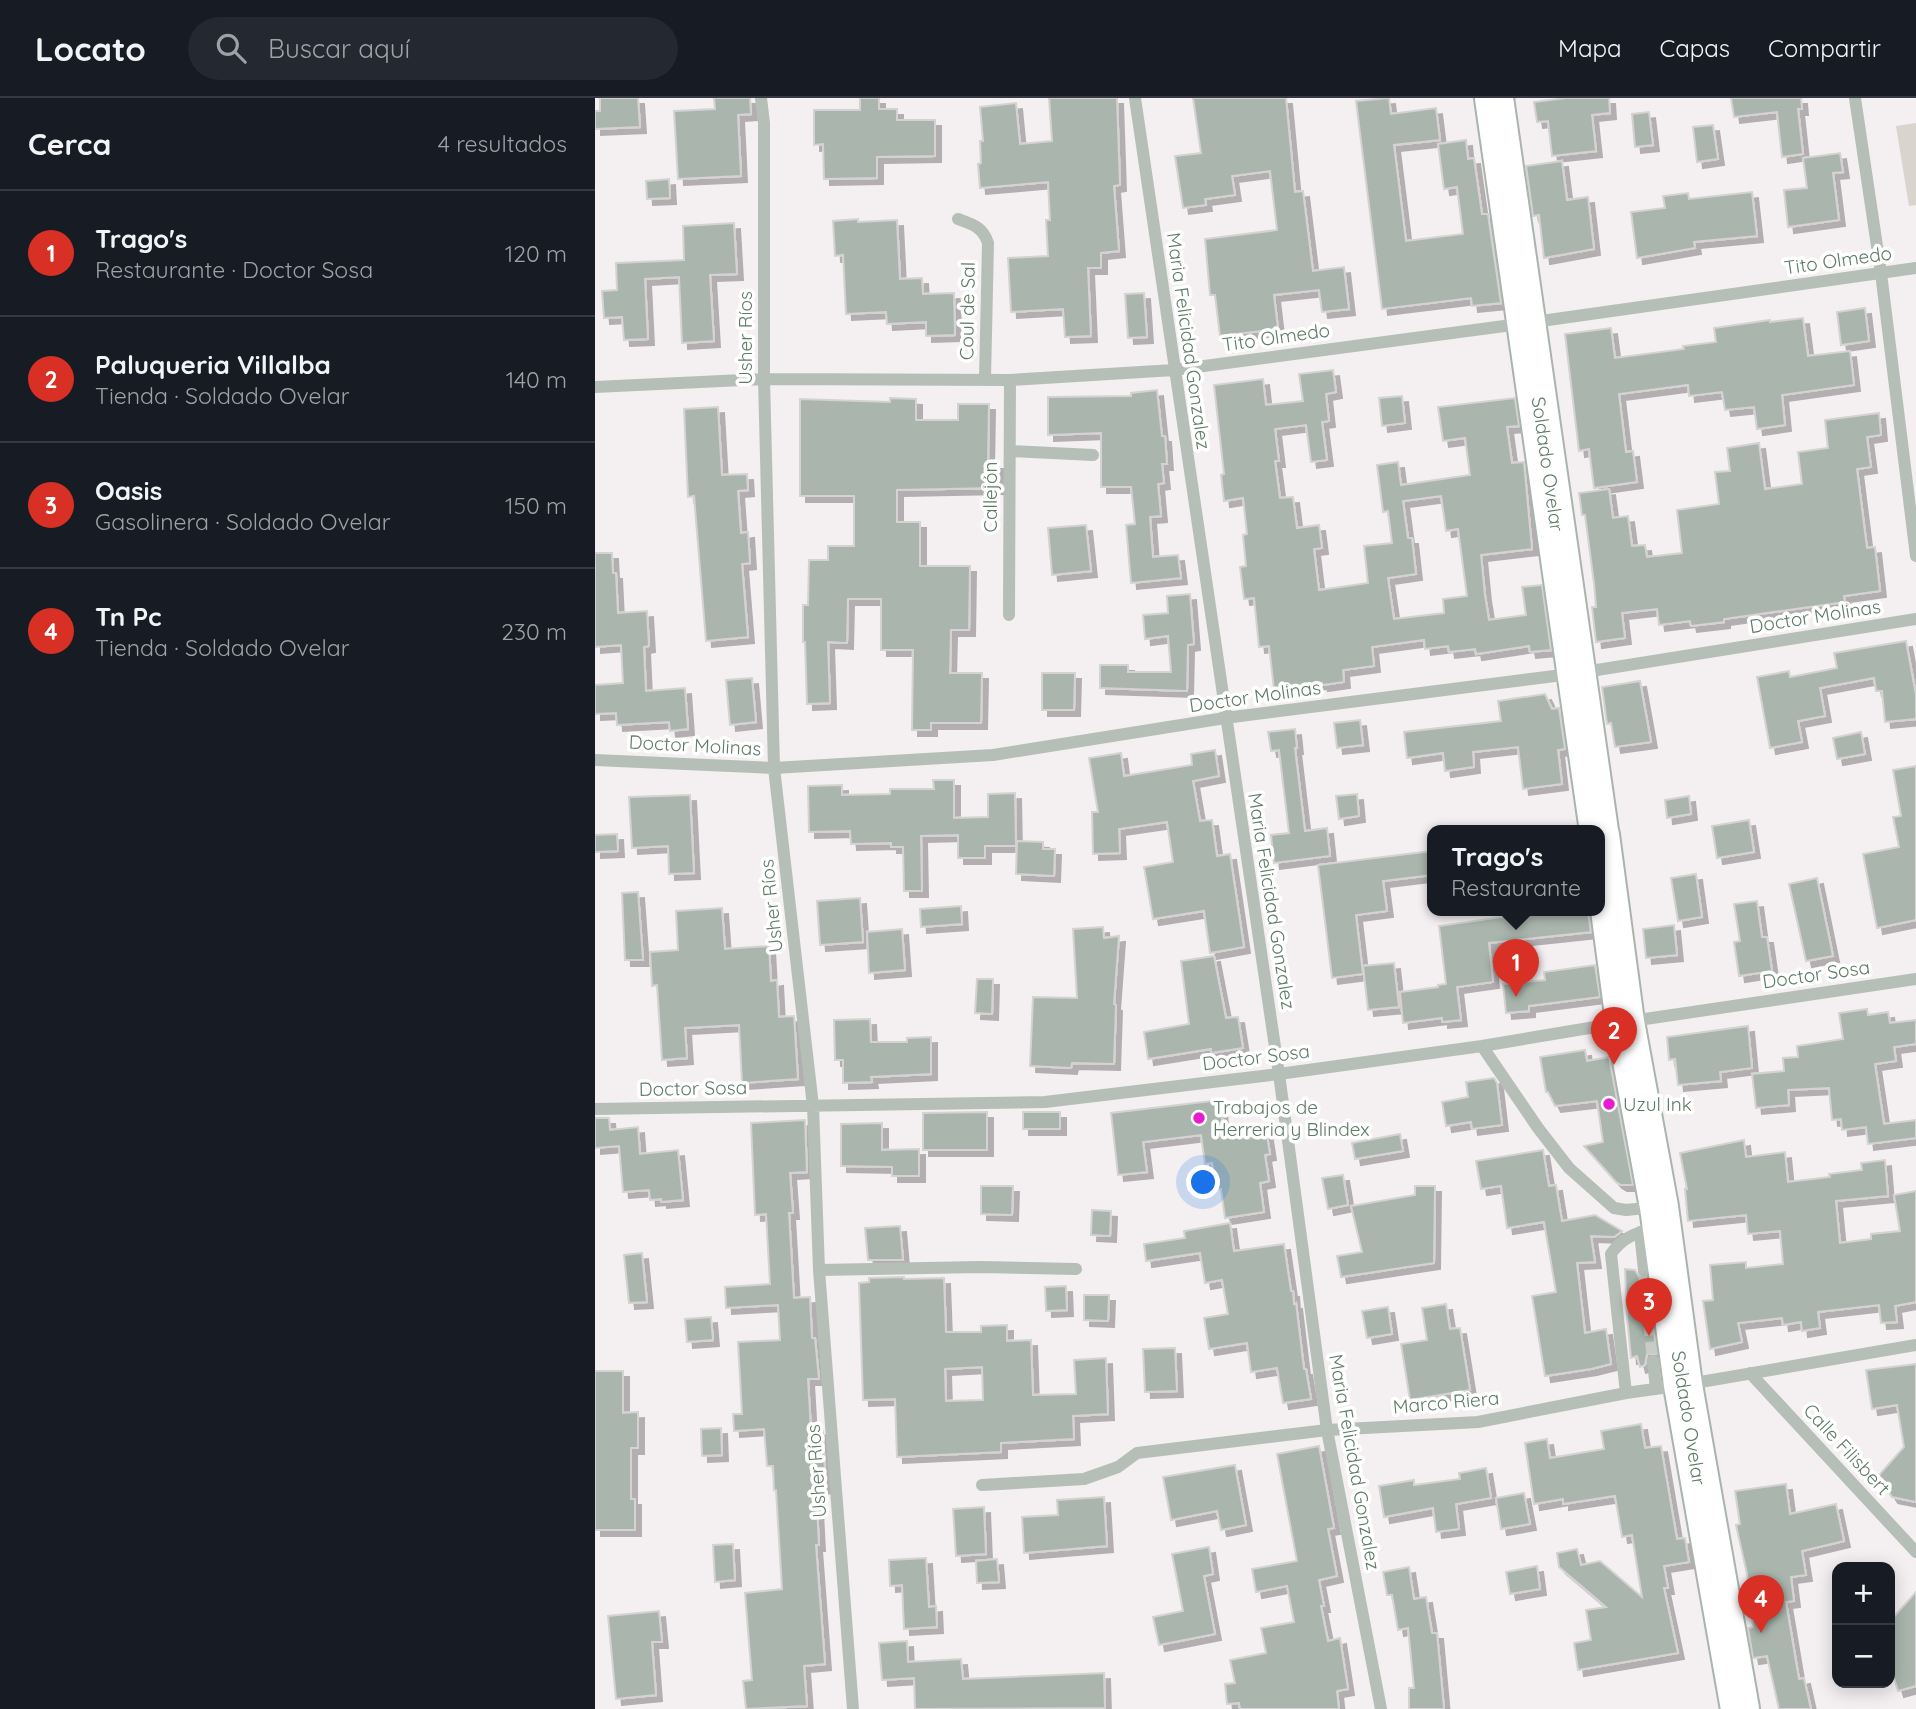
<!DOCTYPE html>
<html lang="es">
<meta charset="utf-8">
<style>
body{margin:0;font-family:Quicksand,sans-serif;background:#242831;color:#f1f3f6}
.controls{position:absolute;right:21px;bottom:21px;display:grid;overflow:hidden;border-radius:14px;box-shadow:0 4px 18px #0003}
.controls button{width:63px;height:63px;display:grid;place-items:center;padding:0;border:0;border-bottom:2px solid #363941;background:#171b24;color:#f1f3f6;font:35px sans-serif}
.you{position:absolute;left:609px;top:1085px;width:24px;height:24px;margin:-18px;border:5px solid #fff;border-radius:50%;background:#1a73e8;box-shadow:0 0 0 10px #1a73e833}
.badge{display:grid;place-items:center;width:46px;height:46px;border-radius:50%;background:#d93025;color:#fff;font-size:23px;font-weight:700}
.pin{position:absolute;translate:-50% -58px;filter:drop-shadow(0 2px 4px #0008)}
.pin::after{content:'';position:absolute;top:37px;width:24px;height:21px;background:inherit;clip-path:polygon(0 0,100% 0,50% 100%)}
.popup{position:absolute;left:832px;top:727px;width:178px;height:91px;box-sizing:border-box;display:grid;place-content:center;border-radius:14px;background:#171b24;filter:drop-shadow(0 2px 5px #0005);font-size:23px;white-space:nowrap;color:#9ea1a6}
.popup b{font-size:26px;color:#f1f3f6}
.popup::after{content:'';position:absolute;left:50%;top:100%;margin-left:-14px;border:14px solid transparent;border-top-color:#171b24}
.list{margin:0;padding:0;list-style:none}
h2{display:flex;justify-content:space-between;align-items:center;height:91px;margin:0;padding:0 28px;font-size:30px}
h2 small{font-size:23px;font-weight:400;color:#9ea1a6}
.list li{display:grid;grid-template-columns:46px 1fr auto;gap:21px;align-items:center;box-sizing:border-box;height:126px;padding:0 28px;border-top:2px solid #363941}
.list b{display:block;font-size:26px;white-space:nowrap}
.list p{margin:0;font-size:23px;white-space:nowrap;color:#9ea1a6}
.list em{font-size:23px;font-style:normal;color:#9ea1a6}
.icon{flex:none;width:38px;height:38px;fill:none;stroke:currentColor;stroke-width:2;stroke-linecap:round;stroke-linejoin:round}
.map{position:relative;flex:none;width:1321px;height:1611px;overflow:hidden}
header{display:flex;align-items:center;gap:42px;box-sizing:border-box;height:98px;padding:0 35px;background:#171b24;border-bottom:2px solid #363941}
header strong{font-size:33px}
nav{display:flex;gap:38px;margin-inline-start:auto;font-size:24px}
.search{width:490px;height:63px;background:#242831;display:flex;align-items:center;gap:18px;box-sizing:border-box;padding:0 24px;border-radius:38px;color:#9ea1a6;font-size:26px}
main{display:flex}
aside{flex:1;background:#171b24}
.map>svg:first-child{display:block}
.green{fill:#d9d4ce}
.building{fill:#aab6ad;stroke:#d5d2d3;stroke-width:2;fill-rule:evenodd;filter:url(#shadow)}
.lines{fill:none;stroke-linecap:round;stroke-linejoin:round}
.minor-tunnel{stroke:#c7ccc7;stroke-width:12;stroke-dasharray:12 6;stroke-linecap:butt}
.major-casing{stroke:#a9b4ad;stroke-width:42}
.minor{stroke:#b5bfb8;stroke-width:12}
.major{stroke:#fff;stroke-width:38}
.poi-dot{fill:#e61dcf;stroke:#fff;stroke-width:2.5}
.labels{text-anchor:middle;stroke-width:7;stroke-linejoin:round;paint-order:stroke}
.street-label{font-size:19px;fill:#5e7b67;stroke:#fff}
.poi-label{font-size:19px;fill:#5e7b67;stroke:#fff;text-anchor:start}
</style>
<header>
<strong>Locato</strong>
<div class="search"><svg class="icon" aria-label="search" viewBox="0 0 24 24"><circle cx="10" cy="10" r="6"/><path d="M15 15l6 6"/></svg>Buscar aquí</div>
<nav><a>Mapa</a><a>Capas</a><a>Compartir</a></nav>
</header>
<main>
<aside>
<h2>Cerca<small>4 resultados</small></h2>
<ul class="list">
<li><span class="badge">1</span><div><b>Trago's</b><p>Restaurante · Doctor Sosa</p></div><em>120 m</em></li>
<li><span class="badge">2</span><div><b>Paluqueria Villalba</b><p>Tienda · Soldado Ovelar</p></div><em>140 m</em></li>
<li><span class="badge">3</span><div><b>Oasis</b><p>Gasolinera · Soldado Ovelar</p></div><em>150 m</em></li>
<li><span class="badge">4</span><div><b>Tn Pc</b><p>Tienda · Soldado Ovelar</p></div><em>230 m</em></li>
</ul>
</aside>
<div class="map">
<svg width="1321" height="1611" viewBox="0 0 1321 1611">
<defs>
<filter id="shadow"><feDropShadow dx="6" dy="6" stdDeviation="0" flood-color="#0004"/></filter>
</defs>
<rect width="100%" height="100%" fill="#f4eff0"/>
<!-- green -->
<path class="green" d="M1321,25v82l-7,1 -13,-80z"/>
<!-- building -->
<path class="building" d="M5,0h38l2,29 -45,2v-18h5z
M119,0h36l1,16 -13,1 3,61 -63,3 -4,-68 41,-2z
M265,0h19v11h18v11h38v36l-58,1v21l-53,1 -1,-35 -9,1v-35h46z
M454,0h68l3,87 -6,1 5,65 -18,2v15h-13l3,68 -26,1 -2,-28 -52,3 -3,-54 40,-2 -2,-36h4l-2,-38 -68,6 -2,-24 3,-1 -1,-22h3l-3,-34 36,-4 4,41 32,-3z
M598,0h93l9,94 8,-1 10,80 31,-4 5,42 -27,3 -3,-22 -45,5 4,34 -58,7 -5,-41h-5l-5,-56 72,-9 -7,-59 -38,5 3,19 -30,4 1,6 -23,3 -8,-52 26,-3z
M794,0l2,16 45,-6 4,32 -46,5 12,96 57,-7 -6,-47 -13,2 -6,-45 28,-4 2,19 6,-1 8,56h6l13,89 -29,3 -1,-8 -89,11 -26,-208z
M971,0h43l1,15 -18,2 4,36 -44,5 -4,-35 -11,1 -3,-20z
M1136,0h70l1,11h-4l5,45 -21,3 -5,-45 -43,5z
M1054,14l4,33 -18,2 -3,-33z
M1118,27l5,34 -21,3 -4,-35z
M1245,55l3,19 -10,1 6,47 -51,7 -4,-37 23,-2 -4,-30z
M967,63l5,39 21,-3 6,52 -50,9 -5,-43 -6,1 -7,-50z
M74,81l1,19 -23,1 -1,-18z
M1157,94l5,44 -63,6 1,6 -58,10 -6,-46 34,-4 -2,-12 25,-3 1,6z
M263,121v3l39,-2 3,59 22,-1 1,16 31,-1 1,42 -29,1v-14l-39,2 -1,-12 -40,2 -3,-59 -8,1 -2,-35z
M139,125l3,51 -27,1 4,66 -32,2 -3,-66 -34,2 3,60 -24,1 -2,-23 -18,1 -2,-27 15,-1 -1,-27 68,-3 -1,-34z
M549,195l3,44 -19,1 -3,-44z
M1270,210l4,33 -28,4 -4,-33z
M1208,220l5,38 42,-5 4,34 -72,10 3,30 -28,4 -3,-22 -29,3 -3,-18 -33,4 -1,-11 -69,9 7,58 7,-1 4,31 -43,6 -5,-39 -10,2 -14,-117 46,-6 4,30 69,-9 -1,-3 33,-4 -2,-14 56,-8v2z
M738,272l3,22 -10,2 3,27 -7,1 5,38 -16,2 -5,-37 -31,4 4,32h-4l5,37 13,-1 4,31 22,-3 3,23 -8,1 5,41 49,-7 -4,-37 28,-3 -4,-32 -5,1 -6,-47 21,-3 3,23 69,-10 -5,-37 -22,3 -5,-34 77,-9 4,28 -12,1 5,36 12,-1 8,87 -51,6 4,40 4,25 37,-5 -4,-28 20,-2 9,65 -21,2 -1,-6 -53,8 -1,-5 -26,3 -1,-6 -23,3 -1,-9 -52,7 2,19 -31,4 1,12 -22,3v-2l-48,6 -5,-43 -10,1 -5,-49 -10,1 -4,-32 6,-1 -3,-31 4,-1 -4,-36 -19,3 -3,-26 3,-1 -10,-89 49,-6 3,26 37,-4 -4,-27zM846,398l5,35 12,-2 9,67 -24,3 1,14 -50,6 -6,-41 28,-4 -4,-36h-4l-5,-37z
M562,292l5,46h3l2,28h-5l2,19 -6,1 3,32 -11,1 3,40 25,-2 3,23 -50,5 -5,-58 9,-1 -4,-37h-30v-54l-53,2v-38l83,-1v-3z
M807,298l3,27 -23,3 -3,-28z
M295,300l26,1v21h42v-16h31l-1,59h10l-1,25 -100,2v32h23v44h50l-1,64h-18l-1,43h32l-1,50h-50v7h-19l1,-80h-32v-51h-33l-1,44 -19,-1 2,61 -23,1 -2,-62h-2v-37h5l1,-45h19v-14h26v-50h-54v-97l90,3z
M123,309l4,68 25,-1 1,16 -10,1 3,42 7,-1 2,31 -8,1 6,73 -42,4 -12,-145 -6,1 -4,-88z
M1284,315l2,22 -14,2 4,30 -14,2 10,79 8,-1 5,44 -36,5 1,6 -121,17v3l-33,4 -1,-5 -31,4 -2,-16 -35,4 3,25 -29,4 -4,-35h4l-2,-24 -9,-68h-3l-3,-22 30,-4 4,29 15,-2 4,30 13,-1 2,12 35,-4 -5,-43 42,-6 -4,-32 15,-1 -3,-23 32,-5 6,46 37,-5 -4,-32 30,-4 -3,-28z
M491,427l5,46 -39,4 -4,-47z
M0,455h17l1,20h3l2,40 29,-2 2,35 -5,1 2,44 39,-3 3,41 -18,2 -1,-9 -52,3 -1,-12 -21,1v-29l28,-2 -2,-38 -26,2z
M595,496l4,50 -6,1 -1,46 -87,-3v-23h28v7h43l-3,-36 -23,3 -2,-24 25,-2 -1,-17z
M1311,543l10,54v24l-31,3 -3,-31h-6l-2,-13 -54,10 5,28 -27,5 4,21 -32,6 -13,-71 32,-6 1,6 47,-9 -3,-15z
M447,575h33l-1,37h-32z
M157,580l4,44 -26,3 -4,-45z
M1045,583l11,61 -36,5 -4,-24 -4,1 -5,-37z
M950,596l7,15 7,-1 6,41 -7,1 4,34 -39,5 -5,-42 -45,5 1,15 -29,4 -2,-18 -36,5 -3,-26 97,-11 -3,-20z
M765,622l3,25 -26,3 -3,-25z
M700,631l2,19h-2l10,83 22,-3 3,28 -56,7 -3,-28 18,-2 -10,-83 -8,1 -3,-19z
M1266,634l4,22 -28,5 -4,-21z
M620,652l4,26 -26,5 7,40 12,-1 5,36 13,-2 14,93 -34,6 -6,-42 -51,8 -9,-52 29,-5 -6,-40 -48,7 1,24 -27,1 -1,-42h6l-9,-54 32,-5 3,23 68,-11 -1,-11z
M1321,668v154l-39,8 -14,-74 36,-7 -6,-30 8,-1 -8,-46z
M338,682h21v38l34,-1v-23l27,-1 1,53h-31v12h-27v-23l-37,1 1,55h-18l-1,-44h-12v-4l-40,1 -1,-13 -41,1 -1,-46 34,-1v10l48,-1v-5h44z
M762,696l2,22 -20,3 -3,-23z
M95,697l4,78 -25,1 -1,-28 -36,2 -3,-51z
M1094,698l2,18 -24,4 -2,-18z
M1154,722l5,32 -37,6 -5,-32z
M22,736l1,17 -23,1v-17z
M422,743l26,1v7h12l-1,27 -38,-2z
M837,753v24l-49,6 4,30 -31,4 7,59 -31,4 -14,-113z
M1101,776l6,43 -24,4 -7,-43z
M1222,780l16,78 -27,5 -17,-77z
M43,794l5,68h-18l-3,-67z
M265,800l3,44 -43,3 -3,-44z
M1162,803l5,36h5l5,34 -33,5 -5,-34 6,-1 -6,-37z
M366,808l1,18 -41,3 -1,-18z
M127,810l3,41 44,-3 2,35 6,-1 2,37 15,-1 4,63 -56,4 -3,-58 -54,3 2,30 -25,2 -5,-75 -5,1 -2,-34 28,-2 -2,-39z
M948,813h45l3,21 -102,11 4,39 -36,5 4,33 -19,2v-4l-39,5 -3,-31 38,-5v-2l8,-1 -7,-58z
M1079,827l3,30 -31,3 -3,-29z
M508,829l1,11 15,-2 -5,68 2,1 -2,59 -42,-1 -1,5 -41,-2 3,-69 44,1 -4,-69z
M307,831l3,41 -36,3 -2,-41z
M619,858l12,62 12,-1 5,31 -32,5v-4l-63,10 -4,-27 45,-8 -8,-63z
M799,865l5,44 -31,3 -5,-44z
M1000,867l5,32 -71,9v5l-23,2 -3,-29 42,-4 -1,-8z
M382,881h16l-1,35 -17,-1z
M1272,911l1,6 20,-3 2,11 26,-3v24l-22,3 2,14 -21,3 9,60 32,-4v18l-48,6 -2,-17 -24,3 -1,-11 -9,1 -3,-32 -41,2 1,15 -33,3 -4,-34 32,-3 -1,-13 15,-1 -1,-11 46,-7 -4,-26z
M275,921l1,23h36v-4l24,-1v37l-60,3 1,5 -29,1v-23h-8l-1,-40z
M1153,928l4,42 -32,4 1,9 -43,4 -3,-26 -6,1 -2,-23z
M990,952l2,11 22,-4 24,128h-12l-5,-3 -32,-36 19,-4 -6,-41 -42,5 -7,-14h-2l-6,-35z
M899,980l3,5 5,42 -30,4 -1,-7 -25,4 -4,-24 26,-5 -2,-15z
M625,1002l4,35 42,-6 4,25 -5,1 4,26 -9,2 4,29 -39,6 -4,-29h-5l-4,-26 -7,1 -4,-29 -58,7 4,30 -29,3 -7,-62z
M392,1014v38h-64v-37z
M428,1014h37v17h-37z
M0,1020h14l1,12 28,-3 2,27 38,-4 5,50 -22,2v-3l-11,1 -1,-10 -26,2 -4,-46 -24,2z
M210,1022l2,52 -17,1 3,40h-4l5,85 16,-1 2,41h3l4,41h-11l3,51 12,-1 1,23 2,35 -10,1 3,57h-3l9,119 -21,2 3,40 -61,3 -3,-28 9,-1 -7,-87 37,-4 -6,-99h-2l-1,-24h-6l-3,-37 -30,2 -1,-17h9l-4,-72 42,-2 -2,-35 -52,3 -1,-21 45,-3 -4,-70 -11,1 -4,-92z
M287,1025v27l37,-1v27h-27v-9l-51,-1v-42z
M805,1036l3,17 -48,8 -3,-16z
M1149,1042l2,17 39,-5 3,30 42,-5 -1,-3 33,-4 -1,-7 24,-3 3,36 -52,5 4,42 31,-4v-5l29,-3 -6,-36 22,-4v111l-21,4 2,16 -16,1 -2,-18 -61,7 2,16 -18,3 -1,-9 -18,3 -1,-7 -44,5 4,19 -32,7 -7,-48 10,-1 -3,-35 36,-3v6l37,-4 -3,-33 -32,3 -2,-19 -58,6 -3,-32h2l-7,-36z
M948,1052l6,36 7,-1 6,36 33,-6 27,16 -8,6 -23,-1 4,26 -18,1 8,70 21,-4 5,35 -20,5 -46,7 -13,-80 24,-4 -12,-70 -37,6 -6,-42 -20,3 -5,-28z
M748,1077l5,30 -20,4 -6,-31z
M386,1088h32l-1,29 -31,-1z
M820,1088h20l-1,77 -93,14 -4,-21 25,-4 -11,-46 64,-11z
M497,1112l19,1 -1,25 -19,-1z
M635,1125l4,28 50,-7 7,47h2l1,13 2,-1 8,66h2l5,30 -28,4 -6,-35 -26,4 -4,-29 -38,6 -5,-31 24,-4 -6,-34 -17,3 -5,-30 -54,8 -2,-17 41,-6 -1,-7z
M305,1128l3,34h-35l-3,-32z
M47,1155l5,49 -18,1 -5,-48z
M1030,1171l10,1 5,8h7l10,75 -10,1 -2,11 -5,2 -3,-11 -6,2 -4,-42z
M309,1179v2l40,-1 2,54h35v-6l26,-1v16l24,-1 2,55 43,-1 -2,-34 32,-2 2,56 -35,2 1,23 -73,4v9l-104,5 -2,-58 -32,1 -4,-117 10,-1v-4zM387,1269l1,33 -37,1 -1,-32z
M471,1188l1,24 -21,1 -1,-24z
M489,1197h25l-1,26 -24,-1z
M851,1206l4,25 10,-1 10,62 -60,10 -9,-56 26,-4 -5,-32z
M793,1209l4,27 -25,4 -5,-27z
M116,1219l2,23 -26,2 -2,-23z
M580,1250l2,43 -32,1 -2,-43z
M1321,1266v138l-24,-5 -13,-22 25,-28 -7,-42 -25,4 -6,-39z
M0,1273h28v42l15,-1v36h-7v51h4v31h-40z
M1046,1326l4,24 16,-2 16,93 8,-1 4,24 -25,4 4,22h-4l14,65 -100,17 -4,-27 17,-3 -5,-30 20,-3 -47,-40 -2,-14 20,-4 4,16 19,-4 42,36 -10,-62 -10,2 -7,-41 -52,8v-5l-29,5 -9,-61 22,-4 3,19 54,-9 -3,-18z
M126,1330l1,27 -20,1 -1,-27z
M724,1348l15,82 -6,1 9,47 -18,4 5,26h-3l7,35 12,-3 8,51 -11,2 2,18h-99l-1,-6 -12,1 -2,-20 10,-1 -5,-23 36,-7 -5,-25 33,-6 -7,-36 -31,6 -4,-23 45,-8 -20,-107z
M640,1367l11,60 -25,5 -4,-19 -46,9 -8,-43z
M891,1370l5,30 -35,6 3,25 -23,3 -3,-24 -49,9 -5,-31 35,-6v5l46,-6 -1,-6z
M1191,1386l4,30 46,-10 8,37 -42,10 4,24 -15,2 3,24 -8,1 13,77 5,-1 7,31h-32l-12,-53 -14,2 -5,-30 5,-1 -6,-53 -11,-49 4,-1 -5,-33z
M929,1395l6,31 -29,5 -5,-31z
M509,1399l3,49 -83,7 -2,-36 36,-2 -1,-15z
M389,1409l2,47 -30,2 -3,-47z
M138,1446l2,36 -20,2 -2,-37z
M614,1449l4,27 -9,2 11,58 -56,11 -6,-28 30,-6 -11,-57z
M331,1460l3,49 7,-1 1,21 -33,2 -2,-44 -12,1 -1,-26z
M402,1461l2,23 -22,1 -1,-22z
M942,1468l3,23 -30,5 -4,-22z
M814,1469l5,32 12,-2 6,36h5l7,76h-35v-21h5l-6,-60 -10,2 -6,-35h-5l-4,-23z
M1321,1494v94l-18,5 -8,-26v-44z
M64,1513l3,31h-10l4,53 -40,4 -8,-83z
M312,1543l1,21 53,-3 2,20 141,-6 1,35 -190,1 -1,-31 -32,2 -3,-37z"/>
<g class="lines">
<!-- minor-tunnel -->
<path class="minor-tunnel" d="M1049,1172l9,91"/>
<defs>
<path id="major" d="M899,0l105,733
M1005,737l25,187 34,185 24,178 57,324"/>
</defs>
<!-- major casing -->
<use href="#major" class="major-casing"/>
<!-- minor -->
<path class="minor" d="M166,0l3,25v256l10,389 39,338 6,164 34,439
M540,0l144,976 48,356 54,279
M1260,0l26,175 35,283
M363,121c14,5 25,8 30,24l-3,136
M0,289l169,-8 246,1 164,-10 353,-47 389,-55
M415,353l83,4
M414,517l1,-235
M0,662l179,8 219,-13 232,-37 353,-45 338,-54
M887,948l56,82 31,40 45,40 12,2 29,-3
M0,1011l450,-7 234,-28 203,-28 143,-24 291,-43
M1045,1134l4,38
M224,1172l161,-3 96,2
M1058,1263l3,28
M1155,1275l166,179
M1031,1295l-15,-139c12,-18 26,-21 47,-27
M387,1387l102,-6 34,-12 19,-14 190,-23 151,-8 148,-29 57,-8 233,-40"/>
<!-- major -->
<use href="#major" class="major"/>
</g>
<!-- markers -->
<g class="poi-dot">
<circle cx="1014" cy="1006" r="7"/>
<circle cx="604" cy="1020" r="7"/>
</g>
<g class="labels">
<!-- street labels -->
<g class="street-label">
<text transform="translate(1243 162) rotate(-8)" y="7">Tito Olmedo</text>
<text transform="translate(372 213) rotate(-89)" y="7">Coul de Sal</text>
<text transform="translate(681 239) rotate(-8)" y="7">Tito Olmedo</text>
<text transform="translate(150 240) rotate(-90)" y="7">Usher Ríos</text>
<text transform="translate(594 243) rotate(82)" y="7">Maria Felicidad Gonzalez</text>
<text transform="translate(953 366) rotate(82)" y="7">Soldado Ovelar</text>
<text transform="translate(395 399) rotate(-90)" y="7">Callejón</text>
<text transform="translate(1220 518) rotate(-9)" y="7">Doctor Molinas</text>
<text transform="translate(660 598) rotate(-8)" y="7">Doctor Molinas</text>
<text transform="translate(100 647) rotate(3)" y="7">Doctor Molinas</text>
<text transform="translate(677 803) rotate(81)" y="7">Maria Felicidad Gonzalez</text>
<text transform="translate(176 808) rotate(-96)" y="7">Usher Ríos</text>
<text transform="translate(1221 876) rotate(-8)" y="7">Doctor Sosa</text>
<text transform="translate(661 959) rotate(-7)" y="7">Doctor Sosa</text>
<text transform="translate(98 990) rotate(-1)" y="7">Doctor Sosa</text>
<text transform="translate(851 1304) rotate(-5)" y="7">Marco Riera</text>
<text transform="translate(1094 1320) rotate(81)" y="7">Soldado Ovelar</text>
<text transform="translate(1252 1351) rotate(47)" y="7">Calle Filisbert</text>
<text transform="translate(760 1364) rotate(80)" y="7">Maria Felicidad Gonzalez</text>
<text transform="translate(221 1373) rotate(-94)" y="7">Usher Ríos</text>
</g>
<!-- poi labels -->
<g class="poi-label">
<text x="1028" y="1013">Uzul Ink</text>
<text x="618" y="1016">Trabajos de<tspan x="618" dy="22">Herreria y Blindex</tspan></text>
</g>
</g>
</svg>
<div class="controls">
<button>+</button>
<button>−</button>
</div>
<div class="you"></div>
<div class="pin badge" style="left:921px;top:899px">1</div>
<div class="popup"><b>Trago's</b>Restaurante</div>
<div class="pin badge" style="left:1019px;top:967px">2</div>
<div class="pin badge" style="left:1054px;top:1238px">3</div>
<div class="pin badge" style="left:1166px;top:1535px">4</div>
</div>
</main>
